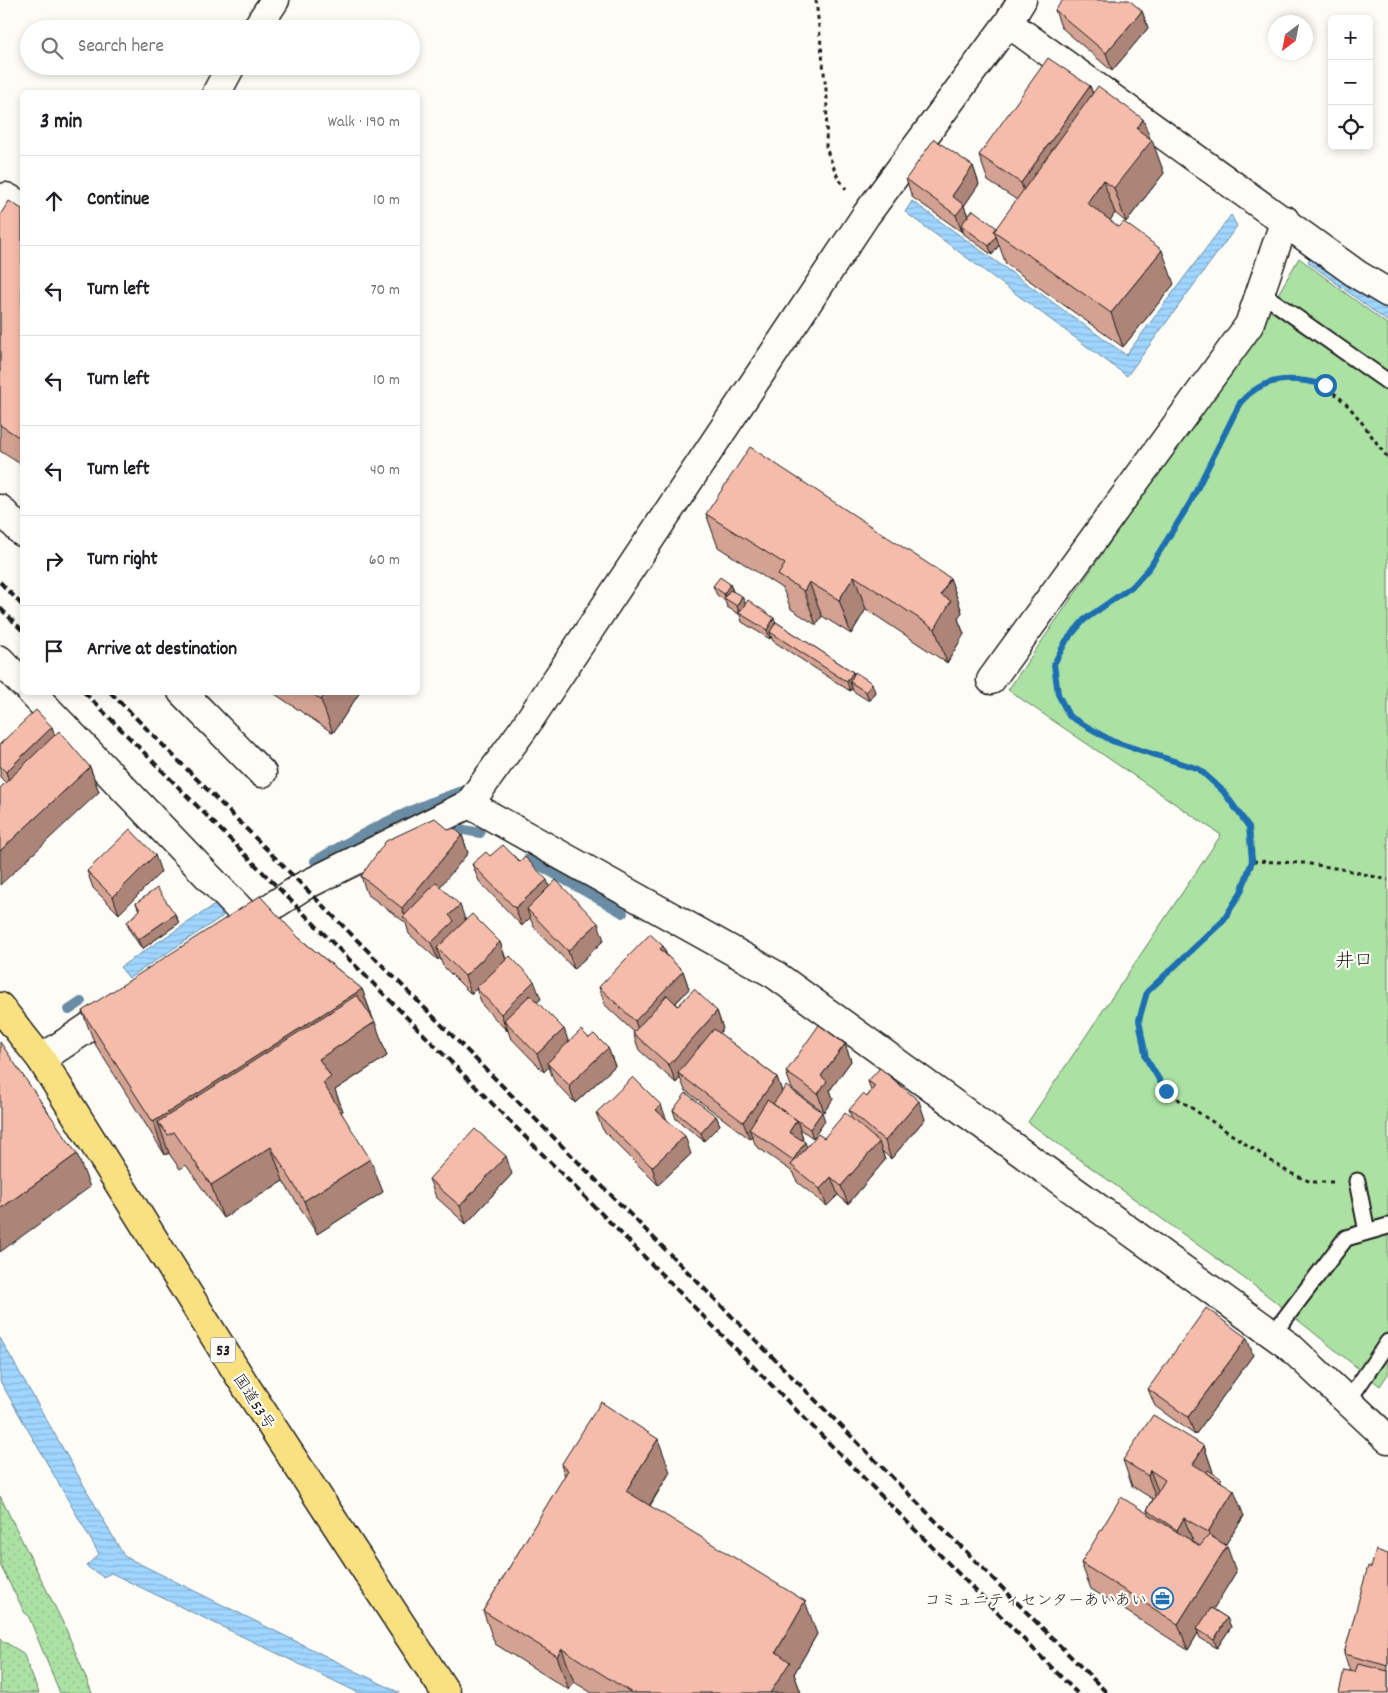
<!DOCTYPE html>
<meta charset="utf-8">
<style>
body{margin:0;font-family:Dekko,"Klee One",sans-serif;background:#f6f6f6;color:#202124}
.controls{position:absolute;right:15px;top:15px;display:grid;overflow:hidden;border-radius:8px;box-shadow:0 2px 8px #0003}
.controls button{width:45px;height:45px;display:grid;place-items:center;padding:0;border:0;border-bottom:1px solid #e0e0e0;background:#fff;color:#202124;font:25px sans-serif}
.compass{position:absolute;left:1268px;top:15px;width:45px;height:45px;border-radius:50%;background:#fff;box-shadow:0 2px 8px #0003;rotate:212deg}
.stop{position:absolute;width:15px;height:15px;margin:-11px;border:4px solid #1f6fb2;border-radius:50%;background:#fff}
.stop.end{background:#1f6fb2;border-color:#fff;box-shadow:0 1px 5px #0008}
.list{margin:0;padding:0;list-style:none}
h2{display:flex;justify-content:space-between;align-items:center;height:65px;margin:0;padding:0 20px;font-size:21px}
h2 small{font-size:16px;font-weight:400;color:#757577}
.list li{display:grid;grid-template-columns:32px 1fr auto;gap:15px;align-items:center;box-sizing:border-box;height:90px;padding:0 20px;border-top:1px solid #e0e0e0}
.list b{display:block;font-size:19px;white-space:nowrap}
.list em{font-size:16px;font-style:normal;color:#757577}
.icon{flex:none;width:28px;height:28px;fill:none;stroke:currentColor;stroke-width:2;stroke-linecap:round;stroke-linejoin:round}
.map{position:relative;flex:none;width:1388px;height:1693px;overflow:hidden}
.search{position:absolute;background:#fff;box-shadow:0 2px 8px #0003;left:20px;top:20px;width:400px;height:55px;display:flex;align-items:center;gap:12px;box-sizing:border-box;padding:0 18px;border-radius:28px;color:#757577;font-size:19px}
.panel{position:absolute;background:#fff;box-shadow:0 2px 8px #0003;left:20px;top:90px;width:400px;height:605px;border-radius:8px}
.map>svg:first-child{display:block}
.grass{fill:url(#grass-dots);stroke:#647e60}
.green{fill:#abe1a3;stroke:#647e60}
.water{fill:url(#water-rules);stroke:#6b8ca4}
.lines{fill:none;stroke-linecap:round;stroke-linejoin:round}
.stream{stroke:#6b8ca4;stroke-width:10}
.lane-casing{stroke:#1c1c1c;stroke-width:19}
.street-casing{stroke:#1c1c1c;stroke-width:31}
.secondary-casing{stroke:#1c1c1c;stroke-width:31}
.highway-casing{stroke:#1c1c1c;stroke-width:31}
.path{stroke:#1c1c1c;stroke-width:3;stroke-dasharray:4 4;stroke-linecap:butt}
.lane{stroke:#fdfcf7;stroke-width:15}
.street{stroke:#fdfcf7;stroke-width:28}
.secondary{stroke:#fdfcf7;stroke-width:28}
.highway{stroke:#f9e181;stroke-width:28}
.rail{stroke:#1c1c1c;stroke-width:4;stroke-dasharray:8 4;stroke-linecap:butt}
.wall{fill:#d3a293;stroke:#1c1c1c}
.shaded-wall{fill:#ac8478;stroke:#1c1c1c}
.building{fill:#f5bcab;stroke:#1c1c1c}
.route{stroke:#1f6fb2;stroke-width:6}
.labels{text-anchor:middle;stroke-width:4.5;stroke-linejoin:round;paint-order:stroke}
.shield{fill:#fdfcf7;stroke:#605f5e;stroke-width:1}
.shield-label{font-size:15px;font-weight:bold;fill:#1c1c1c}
.street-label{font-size:16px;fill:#1c1c1c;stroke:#fdfcf7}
.poi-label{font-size:16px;fill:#1c1c1c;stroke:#fdfcf7;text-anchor:end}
.quarter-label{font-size:19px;fill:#1c1c1c;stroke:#fdfcf7}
</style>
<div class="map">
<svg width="1388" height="1693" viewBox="0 0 1388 1693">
<defs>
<pattern id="grass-dots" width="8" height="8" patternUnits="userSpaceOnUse" patternTransform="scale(1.25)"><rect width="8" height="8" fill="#abe1a3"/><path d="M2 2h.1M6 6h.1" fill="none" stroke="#93c08c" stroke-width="1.8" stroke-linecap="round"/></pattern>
<pattern id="water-rules" width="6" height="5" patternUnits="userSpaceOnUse" patternTransform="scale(1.25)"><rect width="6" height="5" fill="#a0d6ff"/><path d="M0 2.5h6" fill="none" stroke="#89b7da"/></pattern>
</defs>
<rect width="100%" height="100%" fill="#fdfcf7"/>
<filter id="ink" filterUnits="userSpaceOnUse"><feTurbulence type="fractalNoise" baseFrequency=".02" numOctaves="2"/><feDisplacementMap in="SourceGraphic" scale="10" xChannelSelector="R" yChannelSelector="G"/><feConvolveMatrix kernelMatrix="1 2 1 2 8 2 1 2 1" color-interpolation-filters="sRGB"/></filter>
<g filter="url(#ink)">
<!-- grass -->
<path class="grass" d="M0,1496l66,133 26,64h-32l-32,-78 -3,-2 -25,-48z
M0,1639l23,14 16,40h-39z"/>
<!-- green -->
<path class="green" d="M1299,258l89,67v1049l-8,12 -117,-94 -235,-170 193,-287 -213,-145 251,-363z"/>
<!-- water -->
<path class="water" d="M912,201l214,154 105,-140 6,11 -110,150 -222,-164z
M1313,252l75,56v14l-80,-60z
M216,904l7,12 -94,62 -9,-11z
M0,1338l124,218 276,137h-41l-248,-120 -8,4 -17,-11 13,-12 -99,-173z"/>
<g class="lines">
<!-- stream -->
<path class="stream" d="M454,828l26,5
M528,859l95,54
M315,861c50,-29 102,-57 157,-73
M69,1010l12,-8"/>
<defs>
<path id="lane" d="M1260,292l128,90
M1357,1181l10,51
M1273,1334l73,-96 42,-12
M1348,1401l40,-59"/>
<path id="street" d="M1008,23l350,252 30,18
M256,29l19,-29
M217,92l14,-26
M0,207l6,-10 16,9
M0,509l22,23
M0,660l22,23
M991,680l258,-355 36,-105
M31,692l219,228
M182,692l80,81
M240,927l62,-40 167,-83 55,-76 342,-513 142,-192 14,-23
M41,1059l78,-52
M1289,1346l99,93"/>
<path id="secondary" d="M469,804l305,170 515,372"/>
<path id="highway" d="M0,1007l41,52 204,326 201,308"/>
</defs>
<!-- lane casing -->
<use href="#lane" class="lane-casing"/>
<!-- street casing -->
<use href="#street" class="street-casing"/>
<!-- secondary casing -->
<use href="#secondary" class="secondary-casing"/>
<!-- highway casing -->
<use href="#highway" class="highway-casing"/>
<!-- path -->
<path class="path" d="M816,0l11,99 -1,49 12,30 8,11
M1253,861l51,2 43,7 41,10
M1333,1182h-22l-23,-10 -122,-81 -21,-33 -6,-38 8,-28 76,-71 18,-29 12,-31 -4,-34 -26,-36 -24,-22 -87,-28 -43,-25 -11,-22 -4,-30 12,-23 18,-21 51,-35 15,-18 40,-64 50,-100c13,-15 27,-22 47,-23 51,-5 73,43 101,78"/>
<!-- lane -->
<use href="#lane" class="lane"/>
<!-- street -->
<use href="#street" class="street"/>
<!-- secondary -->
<use href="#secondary" class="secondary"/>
<!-- highway -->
<use href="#highway" class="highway"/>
<!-- rail -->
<path class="rail" d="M0,582l22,23
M0,608l22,22
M84,692l993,1001
M110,692l997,1001"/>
</g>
<!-- wall -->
<path class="wall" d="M1055,10l87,1 6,17 -36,43 -51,-44z
M1090,86l3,8 57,44 14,35 -38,49 -11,-9 -5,7 64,64 -51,63 -117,-83 -7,-19 -7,10 -28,-21 -1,-3 -1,1 -50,-35 -6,-18 67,-13 6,18 -15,22 4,10 29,12 20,-28 -29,-19 -9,-26z
M22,209v256l-22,-14v-236z
M706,514l244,64 12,34 -4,7 6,15 -17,29 -81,-54 -15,25 -29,-18 -6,9 -25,-16 -8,-20 -65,-42z
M730,584l3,7 12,13 31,18 77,50 1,3 21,17 -6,9 -16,-10 -1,-3 -2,3 -77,-50 -2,-5 -1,3 -28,-17 -2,-7 -13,-8 -2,-6 -8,-6 -4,-9z
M272,692h88l-27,41z
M52,727l2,8 36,32 9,25 -99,-4 6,-5 -6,-6v-33z
M449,830l13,5 6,18 -28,33 26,34 34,22 6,17 35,40 -4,3 27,27 4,13 21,-4 19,10 7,18 -40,37 -21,-22 -5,-14 -5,5 -34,-35 -2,-7 -1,1 -24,-25 -7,-17 -5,5 -28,-28 -3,-8 -2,2 -29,-26 -3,-11 -39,-29 -6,-18z
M490,856l30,6 29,25 55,53 -30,29 -40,-42 -4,-9 -8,8 -43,-45 -7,-17z
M87,871l74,1 -42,42 -26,-26z
M136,903l39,11 4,9 -37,26 -12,-18 -3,-9 12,-11z
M299,938l63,51 25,67 -52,34 8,21 -2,1 42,80 -66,42 -34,-53 -60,37 -37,-53 -6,4 -10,-14 -1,-2 -4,2 -70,-111 -13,-33z
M663,946l4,10 16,15 6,18 -13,14 2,3 39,5 6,18 -4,4 58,44 5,15 43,29 -12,17 -13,-9 3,9 -1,2 5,7 17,-9 28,-18 -3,-10 18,-13 4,-6 -3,-10 57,38 -34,40 -9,-8 3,9 -37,44 -10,-9 -11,11 -30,-24 -3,-9 -38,-27 -4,-10 -2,3 -65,-49 -5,-12 -4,5 -37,-33 -6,-17 1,-1 -29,-27 -6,-18z
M845,1044l6,17 -21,29 3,9 -9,13 -32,-23 -6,-17z
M673,1110l43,6 4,9 -16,16 -28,-22z
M596,1113l70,6 25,35 -33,31 -55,-55z
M512,1174l-46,50 -30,-27 -7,-18z
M1253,1355l-58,80 -40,-29 -7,-17z
M1204,1446l9,26 -1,1 11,10 21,33 -19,29 11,27 -23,37 14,9 4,9 -14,21 -17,-10 -2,-5 -10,17 -97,-61 -10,-26 67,-49 -1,-4 6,-11 -21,-13 -9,-26z
M561,1465l109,7 -20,34 167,128 -23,40 7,19h-209l-18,-11 -5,8 -74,-46 -12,-33 82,-135z
M1388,1554v139l-38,-22 -6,-17 27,-86z"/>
<!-- shaded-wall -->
<path class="shaded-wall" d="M1142,11l6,17 -36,43 -6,-18z
M1090,86l9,25 -69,98 -9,-26z
M1143,119l8,22 1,-1 12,33 -38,49 -12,-34 23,-59z
M973,166l6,18 -15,22 6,16 -9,3 2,6 -1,1 -6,-17 -4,-19z
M1103,180l12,33 -16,24 -12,-34z
M996,236l3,9 -7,10 -3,-9z
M1162,250l12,34 -51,63 -12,-34z
M854,576l12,33 -15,25 -12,-34z
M950,578l12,34 -4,7 6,15 -17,29 -12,-34 6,-34z
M809,582l13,34 -6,9 -12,-34z
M730,584l3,9 -7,7 -2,-6z
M742,596l4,9 -7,8 -2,-7z
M774,618l4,9 -8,5 1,4 -1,3 -3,-9z
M853,672l3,9 -6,1 2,6 -2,3 -3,-9z
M872,683l3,9 -6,9 -3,-9z
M326,692h34l-27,41 -12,-33z
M52,727l6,18 -46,45 -6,-18z
M90,767l9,25 -99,93v-34z
M462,835l6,18 -58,70 -4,-4 -4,-11z
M155,855l6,17 -42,42 -6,-17z
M547,880l6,18 -26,11 3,9 -8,8 -7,-18z
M460,905l6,17 -29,26 3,10 -2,2 -7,-17 18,-28z
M175,914l4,9 -37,26 -4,-9z
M598,923l6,17 -30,29 -6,-18z
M500,942l6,18 -35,34 -6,-18z
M663,946l7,17 -10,-14z
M683,971l6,18 -48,50 -6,-18z
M534,981l7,18 -30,28 -7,-7 4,10 -1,1 -6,-17z
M362,989l12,33 -200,110 -16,-10 11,31 -4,2 -12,-33z
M717,1011l6,18 -41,46 -4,-2 2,5 -4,5 -7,-18z
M375,1022l12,34 -52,34 8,21 -8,5 -12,-33 -4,-24z
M564,1029l6,17 -23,17 2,4 -5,5 -7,-18z
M845,1044l6,17 -21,29 3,9 -9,13 -6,-18 3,-18z
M608,1048l7,18 -40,37 -6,-18z
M777,1077l6,18 -34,34 3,7 -2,3 -7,-17z
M919,1101l6,18 -34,40 -6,-18z
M661,1105l7,18 -12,-13z
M822,1112l3,9 -12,17 -3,-9z
M716,1116l4,9 -16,16 -3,-8z
M797,1120l6,18 -7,12 -7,-18z
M685,1136l6,18 -33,31 -6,-18z
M805,1142l6,17 -14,11 -4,-10z
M879,1142l6,18 -37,44 -7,-18z
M271,1147l12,34 -60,37 -12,-33z
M77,1154l13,33 -90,65v-43z
M506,1156l6,18 -46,50 -6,-18z
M370,1159l13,33 -66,42 -13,-33z
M831,1177l7,18 -11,11 -7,-17z
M1247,1338l6,17 -58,80 -7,-18z
M658,1439l12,33 -32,52 -12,-33z
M1204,1446l9,26 -7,12 -13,-20z
M1150,1470l10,26 -3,5 -9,-25z
M1234,1490l10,26 -27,42 -9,-26z
M1184,1518l10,26 -7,11 -10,-25z
M1227,1546l9,26 -36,59 -3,-2 1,4 -10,17 -10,-26z
M805,1601l12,33 -23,40 7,19h-31l6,-41z
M1227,1618l4,9 -14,21 -3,-8z
M562,1649l12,33 -5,8 -12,-34z"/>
<!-- building -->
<path class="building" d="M1063,0h66l13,11 -36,42 -51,-43z
M1048,58l42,28 -69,97 -42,-28z
M1098,86l45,33 -6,10 15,11 -38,48 -11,-8 -16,23 32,24 5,-5 38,28 -51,63 -117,-82z
M934,139l39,27 -21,30 12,9 -8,10 -50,-36z
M9,201l13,8v230l-22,-14v-210z
M973,210l24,18 -3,3 2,5 -7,10 -28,-21z
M750,447l200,131 -9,17 10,6 -16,28 -81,-53 -15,24 -30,-18 -5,9 -26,-16 7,-11 -79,-50z
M720,577l10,7 -6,10 -11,-8z
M730,590l12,6 -5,10 -13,-8z
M748,600l26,18 -7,12 -28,-17z
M776,622l77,50 -6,10 -77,-50z
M855,672l17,11 -6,9 -16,-10z
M310,692h16l-5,8z
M36,710l16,17 -46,45 -6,-6v-22z
M59,731l31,36 -90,84v-63z
M435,818l14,12 5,-2 8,7 -60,73 -41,-32 25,-35z
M130,829l25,26 -42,42 -26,-26z
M503,845l17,17 5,-5 22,23 -32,28 -43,-44 14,-12 4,4z
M556,880l42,43 -30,28 -41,-42z
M436,883l24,22 -11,10 5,6 -23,22 -28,-26z
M157,888l18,26 -37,26 -11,-18 13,-12 -4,-7z
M260,896l39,42 63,51 -209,133 -71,-111z
M472,914l28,28 -35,34 -28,-28z
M650,934l13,12 -3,3 23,22 -48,50 -36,-34z
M510,956l24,25 -33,33 -25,-26z
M694,989l23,22 -48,54 -36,-32 34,-38 11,11z
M357,995l18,27 -56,37 12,18 -8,6 47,76 -66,42 -33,-54 -60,38 -37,-53 -6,3 -10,-13z
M530,995l34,34 -27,25 -33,-34z
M819,1025l26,19 -24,32 6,5 -9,13 -32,-22z
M714,1029l63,48 -34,45 -65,-49z
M581,1030l8,8 5,-4 14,14 -39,37 -22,-22z
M0,1042l77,112 -77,55z
M880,1068l39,33 -34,40 -36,-31 14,-16 4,3 8,-11 -7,-5z
M633,1077l28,28 -5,5 29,26 -33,31 -56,-54z
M786,1086l36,26 -12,17 -37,-25z
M686,1093l30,23 -15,17 -28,-23z
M767,1100l30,20 -8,12 16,10 -12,18 -44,-31z
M845,1113l34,29 -38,44 -10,-9 -11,12 -29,-24 27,-31 6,4z
M475,1129l31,27 -46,50 -31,-27z
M1206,1308l41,30 -59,79 -40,-28z
M601,1402l57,37 -32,52 179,110 -29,51 14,10 -20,31h-138l-70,-44 -5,7 -74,-45 85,-141 -7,-5z
M1153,1415l51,31 -11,18 41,26 -26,42 -24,-14 -7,12 -30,-20 18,-30 -15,-10 -2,6 -25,-16z
M1208,1470l14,9 -2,2 -14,-8z
M1121,1497l79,49 9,-11 18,11 -49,78 -97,-61z
M1376,1550l12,4v112l-44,-12 24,-88 3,2z
M1211,1608l16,10 -13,22 -17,-11z
M1358,1664l30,7v22h-49l5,-23 11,2z"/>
</g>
<g class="lines" filter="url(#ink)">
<!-- route -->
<path class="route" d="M1166,1091l-20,-33 -7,-38 8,-28 76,-71 18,-29 11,-31 -3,-34 -26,-36 -24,-22 -87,-28 -43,-25 -11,-22 -4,-30 12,-23 18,-21 50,-35 16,-18 40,-64 50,-100c24,-28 52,-26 85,-18"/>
</g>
<!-- icons -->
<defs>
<symbol id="office-ring" viewBox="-11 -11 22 22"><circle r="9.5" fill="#fdfcf7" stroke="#1f6fb2" stroke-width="1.5"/><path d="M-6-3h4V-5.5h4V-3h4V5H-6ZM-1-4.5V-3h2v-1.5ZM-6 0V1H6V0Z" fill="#1f6fb2"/></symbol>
</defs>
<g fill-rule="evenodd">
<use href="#office-ring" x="1150" y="1586" width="25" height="25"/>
</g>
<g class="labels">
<!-- shield labels -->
<rect class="shield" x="210.5" y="1337.5" width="25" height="25" rx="4"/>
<g class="shield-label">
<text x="223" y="1355">53</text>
</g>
<!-- street labels -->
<g class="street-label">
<text transform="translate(255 1401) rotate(57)" y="6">国道53号</text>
</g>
<!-- poi labels -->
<g class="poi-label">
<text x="1147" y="1605">コミュニティセンターあいあい</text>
</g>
<!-- quarter labels -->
<g class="quarter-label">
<text x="1354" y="966">井口</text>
</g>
</g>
</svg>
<div class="controls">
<button>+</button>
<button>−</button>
<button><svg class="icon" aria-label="locate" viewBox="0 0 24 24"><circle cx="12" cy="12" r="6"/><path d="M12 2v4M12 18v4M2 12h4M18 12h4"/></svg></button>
</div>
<svg class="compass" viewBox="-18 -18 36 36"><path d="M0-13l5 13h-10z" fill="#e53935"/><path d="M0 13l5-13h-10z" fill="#757577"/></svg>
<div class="stop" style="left:1325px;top:385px"></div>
<div class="stop end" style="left:1166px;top:1091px"></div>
<div class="search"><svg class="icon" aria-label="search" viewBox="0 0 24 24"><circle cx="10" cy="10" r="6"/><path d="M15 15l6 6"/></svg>Search here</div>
<section class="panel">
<h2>3 min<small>Walk · 190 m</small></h2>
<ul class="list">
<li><svg class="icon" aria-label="ahead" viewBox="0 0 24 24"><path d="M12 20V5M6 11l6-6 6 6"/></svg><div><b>Continue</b></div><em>10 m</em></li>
<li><svg class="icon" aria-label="left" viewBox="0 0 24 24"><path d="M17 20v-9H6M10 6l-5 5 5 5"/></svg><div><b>Turn left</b></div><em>70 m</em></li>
<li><svg class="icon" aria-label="left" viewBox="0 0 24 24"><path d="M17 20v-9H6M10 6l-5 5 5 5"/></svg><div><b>Turn left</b></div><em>10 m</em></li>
<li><svg class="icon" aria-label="left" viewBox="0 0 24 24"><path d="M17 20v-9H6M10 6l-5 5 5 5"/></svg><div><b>Turn left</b></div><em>40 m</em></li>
<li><svg class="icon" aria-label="right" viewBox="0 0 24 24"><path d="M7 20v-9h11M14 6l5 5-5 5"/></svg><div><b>Turn right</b></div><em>60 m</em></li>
<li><svg class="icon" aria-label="arrive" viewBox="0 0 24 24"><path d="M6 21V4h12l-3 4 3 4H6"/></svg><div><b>Arrive at destination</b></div></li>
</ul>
</section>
</div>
